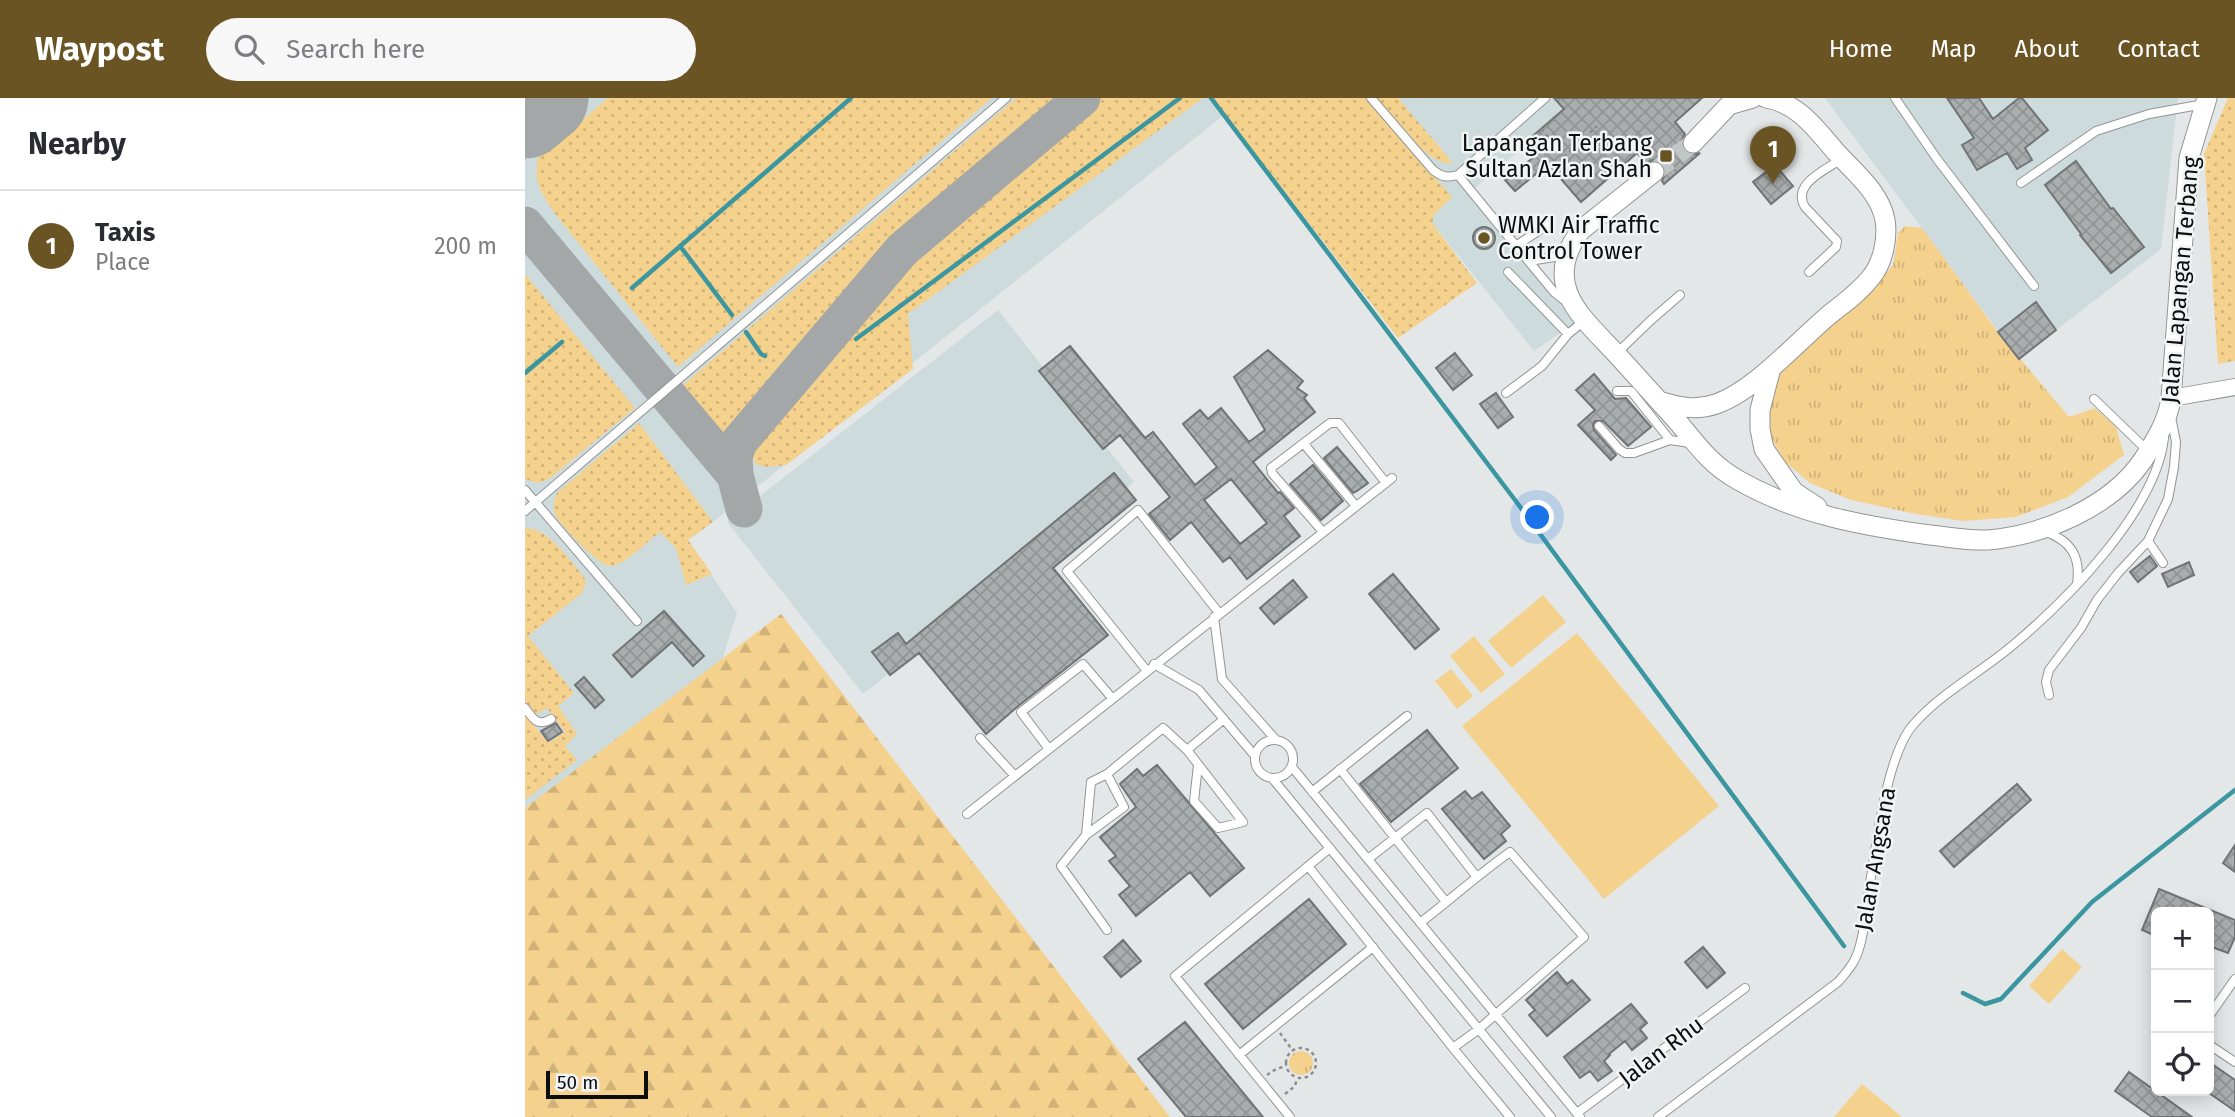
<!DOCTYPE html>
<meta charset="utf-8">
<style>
body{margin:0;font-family:"Fira Sans",sans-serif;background:#f7f7f7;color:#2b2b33}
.controls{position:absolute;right:21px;bottom:21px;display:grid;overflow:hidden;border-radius:10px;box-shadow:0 4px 18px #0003}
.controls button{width:63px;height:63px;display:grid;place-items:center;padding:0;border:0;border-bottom:2px solid #e1e1e2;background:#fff;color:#2b2b33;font:35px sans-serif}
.scale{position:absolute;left:21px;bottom:18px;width:102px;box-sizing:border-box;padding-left:7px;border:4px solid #0c0e0e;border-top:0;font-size:19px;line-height:24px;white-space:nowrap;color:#0c0e0e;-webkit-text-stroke:5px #f0f4f4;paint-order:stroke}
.you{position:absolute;left:1013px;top:420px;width:24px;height:24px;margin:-18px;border:5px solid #fff;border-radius:50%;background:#1a73e8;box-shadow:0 0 0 10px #1a73e833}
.badge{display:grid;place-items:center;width:46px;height:46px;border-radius:50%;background:#6b5424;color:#fff;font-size:23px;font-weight:700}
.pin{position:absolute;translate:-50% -58px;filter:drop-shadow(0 2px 4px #0008)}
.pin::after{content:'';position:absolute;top:37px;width:24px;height:21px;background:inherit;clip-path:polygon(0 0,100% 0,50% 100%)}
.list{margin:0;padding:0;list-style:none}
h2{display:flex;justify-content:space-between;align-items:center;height:91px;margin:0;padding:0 28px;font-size:30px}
h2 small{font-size:23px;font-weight:400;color:#7c7c81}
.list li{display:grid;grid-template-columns:46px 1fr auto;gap:21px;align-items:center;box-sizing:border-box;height:112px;padding:0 28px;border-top:2px solid #e1e1e2}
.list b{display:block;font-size:26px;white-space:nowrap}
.list p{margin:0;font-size:23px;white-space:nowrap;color:#7c7c81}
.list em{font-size:23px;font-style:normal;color:#7c7c81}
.icon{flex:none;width:38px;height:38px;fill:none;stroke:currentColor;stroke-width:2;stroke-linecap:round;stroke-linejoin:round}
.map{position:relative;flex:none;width:1710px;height:1019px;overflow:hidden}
header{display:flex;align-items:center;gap:42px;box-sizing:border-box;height:98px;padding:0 35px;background:#6b5424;color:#fff}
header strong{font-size:33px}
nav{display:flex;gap:38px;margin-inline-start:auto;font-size:24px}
.search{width:490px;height:63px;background:#f7f7f7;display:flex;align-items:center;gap:18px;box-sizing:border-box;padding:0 24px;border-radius:38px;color:#7c7c81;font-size:26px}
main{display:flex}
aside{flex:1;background:#fff}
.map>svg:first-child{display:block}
.built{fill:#cedbdc}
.grass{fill:url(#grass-dots)}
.forest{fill:url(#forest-firs)}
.park{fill:url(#park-tufts)}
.pitch{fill:#f4d18d}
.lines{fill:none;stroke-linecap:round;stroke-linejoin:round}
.stream{stroke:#3c96a0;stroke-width:4.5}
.taxiway{stroke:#a4a7a7;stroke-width:37}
.runway{stroke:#a4a7a7;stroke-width:91}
.building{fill:url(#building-cross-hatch);stroke:#717474;stroke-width:2;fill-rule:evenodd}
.tertiary-tunnel{stroke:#c3c6c6;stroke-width:19;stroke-dasharray:19 10;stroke-linecap:butt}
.service-casing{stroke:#929595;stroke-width:10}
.minor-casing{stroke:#929595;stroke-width:18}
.tertiary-casing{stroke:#929595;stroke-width:21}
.path{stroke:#8b8e8e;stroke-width:2.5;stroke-dasharray:3.5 3.5;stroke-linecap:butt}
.service{stroke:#fff;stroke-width:8}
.minor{stroke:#fff;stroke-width:16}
.tertiary{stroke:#fff;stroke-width:19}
.poi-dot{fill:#6b5424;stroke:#f0f4f4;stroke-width:2.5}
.labels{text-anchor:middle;stroke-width:5;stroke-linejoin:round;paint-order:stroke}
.poi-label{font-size:23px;fill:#0c0e0e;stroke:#f0f4f4;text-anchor:end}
.street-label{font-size:23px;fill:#0c0e0e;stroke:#f0f4f4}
</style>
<header>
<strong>Waypost</strong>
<div class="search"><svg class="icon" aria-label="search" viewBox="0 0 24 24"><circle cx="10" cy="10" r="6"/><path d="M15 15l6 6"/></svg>Search here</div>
<nav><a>Home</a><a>Map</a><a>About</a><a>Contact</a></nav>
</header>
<main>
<aside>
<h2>Nearby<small></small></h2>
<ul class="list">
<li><span class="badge">1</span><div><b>Taxis</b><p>Place</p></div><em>200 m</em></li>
</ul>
</aside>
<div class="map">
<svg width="1710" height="1019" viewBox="0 0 1710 1019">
<defs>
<pattern id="grass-dots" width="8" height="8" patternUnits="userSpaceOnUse" patternTransform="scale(1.75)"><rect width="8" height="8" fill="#f4d18d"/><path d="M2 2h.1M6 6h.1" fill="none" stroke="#d0b278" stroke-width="1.8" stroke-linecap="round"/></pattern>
<pattern id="forest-firs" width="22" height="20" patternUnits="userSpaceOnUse" patternTransform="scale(1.75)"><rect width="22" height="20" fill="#f4d18d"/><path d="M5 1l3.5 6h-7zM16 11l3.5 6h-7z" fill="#d0b278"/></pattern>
<pattern id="park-tufts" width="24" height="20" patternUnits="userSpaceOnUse" patternTransform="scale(1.75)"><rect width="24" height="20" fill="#f4d18d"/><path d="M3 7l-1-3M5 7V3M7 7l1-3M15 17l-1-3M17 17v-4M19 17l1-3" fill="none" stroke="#d0b278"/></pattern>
<pattern id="building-cross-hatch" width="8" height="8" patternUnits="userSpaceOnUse" patternTransform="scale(1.75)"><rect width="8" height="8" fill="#aaadae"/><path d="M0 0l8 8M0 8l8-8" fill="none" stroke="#919494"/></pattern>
</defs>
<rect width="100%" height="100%" fill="#e3e7e7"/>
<!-- built -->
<path class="built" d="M0,0h687l12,17 -511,407 -25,18 49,73 -15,47 -197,148z
M824,0h353l-27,24 26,30 -37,32 -27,-30 -56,48 -52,-60 -60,51 110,127 -45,31 -101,-127z
M1300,0h353l-17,151 -142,110z
M473,212l136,172 -271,212 -136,-172z"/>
<!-- grass -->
<path class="grass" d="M83,0h384l-314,269 -122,-152c-14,-21 -23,-31 -18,-57z
M491,0h47l-163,139 -25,25 -141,169c-6,5 -11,5 -18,1l-35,-45z
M568,0h110l-295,216 5,55 -127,96 -21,2 -9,-3 -6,-12v-5l25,-37 110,-132 29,-28z
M687,0h154l86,99 -19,19v8l44,59 -79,55z
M852,0h21l55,65c-25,5 -60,-47 -76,-65z
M1703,0h7v263l-17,3 -14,-210z
M0,176l110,134 -86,71 -11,4 -13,-4z
M114,325l74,99 -25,18 24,34 -26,11 -10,-37 -16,-16c-12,8 -35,34 -50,34 -11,0 -51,-42 -55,-52 -3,-9 -1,-13 2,-21z
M0,430c23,-1 45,33 60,50l1,5 -4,10 -54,43 46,57 -16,13 19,28 -12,12 12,14 -52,40v-86l23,29 17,-11 -18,-24 -12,7 -10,-13z"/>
<!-- forest -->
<path class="forest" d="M256,516l389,503h-645v-309z"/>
<!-- park -->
<path class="park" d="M1380,128l17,2 76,104 71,85 26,-9 21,19 8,28 -56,42 -52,20 -52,4 -48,-7 -65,-14 -41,-17 -27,-23 -14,-27v-36l15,-30 83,-72 26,-30 5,-32z
M764 965a12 12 0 1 1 24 0a12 12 0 1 1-24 0Z"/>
<!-- pitch -->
<path class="pitch" d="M1018,497l23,27 -55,46 -23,-27z
M1052,535l142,173 -115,93 -142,-173z
M949,538l31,38 -24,19 -31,-37z
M926,571l22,27 -16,13 -22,-28z
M1537,851l20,18 -33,37 -20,-18z
M1337,986l40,33h-68z"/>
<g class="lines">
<!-- stream -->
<path class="stream" d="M686,0l304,402 329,446
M155,148l52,69
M107,190l219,-190
M221,234l15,22 4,2
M331,241l324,-241
M0,275l37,-31
M1438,895l22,11 16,-5 91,-97 143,-112"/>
<!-- taxiway -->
<path class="taxiway" d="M0,127l210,250 9,34
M210,377l-1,-18 5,-15 163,-192 180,-152"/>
<!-- runway -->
<path class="runway" d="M0,15l18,-15"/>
</g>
<!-- building -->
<path class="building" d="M1029,0h148l-27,24 10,12 -4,7 3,10 7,4 9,-2 -36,31 -2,-3 4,-10 -3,-7 -10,-4 -7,3 -9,-10 -56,49 -33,-38 -33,27 -10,-11 34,-27 -11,-13 36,-31z
M1422,0h32l14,21 26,-21h3l26,32 -23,18 7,12 -15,9 -10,-16 -30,17 -15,-25 12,-7z
M1551,63l35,48 2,-1 31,39 -33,26 -31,-38 1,-1 -36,-49z
M1250,67l18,21 -22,18 -18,-22z
M948 140a11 11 0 1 1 22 0a11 11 0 1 1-22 0Z
M1511,204l20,28 -37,29 -21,-27z
M545,248l75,92 8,-6 42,53 22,-18 -34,-43 17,-14 8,9 13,-11 28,34 16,-12 -31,-53 34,-27 35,31 -6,7 10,7 -3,3 11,14 -62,50 25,31 2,-1 14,16 -10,8 16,20 -53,43 -17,-22 -7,5 -32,-40 -21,18 -21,-26 21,-17 -50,-62 -17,14 -64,-78zM706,381l36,44 -27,21 -36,-44z
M930,255l17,22 -19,15 -17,-22z
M1069,276l21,25 11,-1 25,29 -23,19 -25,-25h-8l-2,4 1,5 22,25 -5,5 -33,-35 17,-15 -19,-20z
M971,295l17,24 -15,11 -18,-24z
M812,349l31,36 -11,8 -4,2 -29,-35z
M788,367l30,36 -22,19 -31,-36z
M589,375l22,27 -83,68 55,67 -91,72 -31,27 -67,-81 -29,22 -18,-23 26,-19 8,11z
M1625,458l7,10 -19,16 -8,-10z
M1664,464l5,13 -26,12 -6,-13z
M868,476l46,55 -24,20 -46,-55z
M768,482l14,17 -33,27 -14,-16z
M139,513l40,45 -11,10 -21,-24 -40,35 -19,-22z
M59,579l20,23 -9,8 -20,-23z
M31,625l6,9 -14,9 -7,-10z
M902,632l31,38 -67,54 -31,-38z
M632,667l87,103 -34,28 -20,-24 -54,44 -17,-21 11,-9 -21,-25 7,-5 -16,-19 36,-30 -16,-23 17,-15 6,7z
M1492,686l14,16 -77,67 -14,-16z
M940,693l7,8 10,-7 28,34 -9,8 5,7 -22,18 -42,-50z
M1710,747v27l-12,-9z
M1634,791l76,31v17l-7,16 -19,-7v-34h-53v24l-14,-6z
M784,801l37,45 -103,85 -38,-45z
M598,842l18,21 -20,16 -17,-20z
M1178,849l22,26 -18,15 -22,-26z
M1032,874l10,12 5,-4 18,20 -43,36 -18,-21 6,-5 -9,-10z
M1106,906l16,19 -7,6 7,9 -15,12 -7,-9 -16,13 1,1 -6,6 8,10 -14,10 -8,-10 -10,7 -16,-21z
M660,924l78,95h-77l-48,-58z
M1684,964l26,18v31l-26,-18z
M1604,974l63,45h-40l-37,-26z"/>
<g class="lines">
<!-- tertiary-tunnel -->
<path class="tertiary-tunnel" d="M1129,74l39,-29"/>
<defs>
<path id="service" d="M846,0l62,72c9,7 14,8 25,5l87,-77
M1370,0l42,61 97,127
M933,77l77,94 19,23 14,11
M1496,85l75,-52 53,-17 55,-10
M992,147l32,-21
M1004,163l38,-6
M983,174l60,62
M1284,174l27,-25 1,-6 -32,-34c-14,-23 21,-37 36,-48
M1091,256l34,-33 30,-26
M1092,293h14l39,49
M981,295l36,-27 26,-32 16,-13
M1569,301l54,52
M1074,328l20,23 6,4h9l36,-13 20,3
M779,346l52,62
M0,392l112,131
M0,413l481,-413
M1519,433c27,10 37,25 33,53
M798,434l-51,-59 -1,-5 59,-45h9l47,60
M1623,443l15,22
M689,519l8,62 54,61
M629,566l45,26 56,66
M622,573l-80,-100 71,-61 81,103
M1524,597l-3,-13 3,-12 32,-42 16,-28 21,-27 30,-32 20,-42 6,-32 2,-25 -5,-25
M0,610c8,11 13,19 26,11
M455,640l35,38
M730 661a19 19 0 1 1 38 0a19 19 0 1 1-38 0Z
M524,651l-28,-37 62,-48 29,34
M662,652l56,72 -25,6 -24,-27 4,-36
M767,669l288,350
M815,671l106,133
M582,676l17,33 -38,28 5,-53z
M582,676l56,-46 24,22 37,-31
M747,680l279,339
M787,694l95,-76
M442,716l425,-336
M561,737l-25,31 46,64
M843,761l59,-46 49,63
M783,768l145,182 57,69
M895,825c31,-24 59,-49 90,-71l74,85 -105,92 -26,19
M1684,918l26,-37
M1684,943l2,5 24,16
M714,957l134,-108
M1052,1015l168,-125
M765,1019l-115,-141 155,-128
M1133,1019l180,-135c5,-6 12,-13 16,-21 8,-15 10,-35 12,-52 8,-45 18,-151 47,-184 29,-33 67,-52 100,-80 54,-45 143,-135 151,-207"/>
<path id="minor" d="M1646,300l64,-11"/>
<path id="tertiary" d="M1168,45l36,-38 24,-7
M1129,74l-73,58c-43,57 5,90 40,129 19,21 38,42 57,63 20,24 32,42 60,58 59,34 125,46 192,55 19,2 39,6 58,5 56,-5 123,-33 155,-80 12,-19 25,-39 28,-62l18,-240 18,-60
M1246,270l-11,42v19l4,20 30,43 23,15
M1134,303c19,6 37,10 57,3 38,-13 81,-62 113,-89 15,-12 31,-23 43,-39 11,-14 16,-38 13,-56 -5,-28 -31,-48 -49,-68 -20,-23 -38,-49 -70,-54"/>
</defs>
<!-- service casing -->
<use href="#service" class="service-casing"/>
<!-- minor casing -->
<use href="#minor" class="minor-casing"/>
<!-- tertiary casing -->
<use href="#tertiary" class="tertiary-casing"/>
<!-- path -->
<path class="path" d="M1016,31l24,27 32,-30
M1020,49l11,-10
M755,935l13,18
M761 965a15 15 0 1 1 30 0a15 15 0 1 1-30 0Z
M742,977l9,-6 10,-3
M760,996l10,-8 2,-8"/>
<!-- service -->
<use href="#service" class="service"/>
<!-- minor -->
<use href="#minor" class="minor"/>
<!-- tertiary -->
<use href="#tertiary" class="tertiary"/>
</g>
<!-- markers -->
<g class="poi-dot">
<rect x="1134" y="51" width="14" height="14" rx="3.5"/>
<circle cx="959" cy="140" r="7"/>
</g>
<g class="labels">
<!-- poi labels -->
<g class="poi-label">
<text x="1127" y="53">Lapangan Terbang<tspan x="1127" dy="26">Sultan Azlan Shah</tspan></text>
<text x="973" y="135" text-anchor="start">WMKI Air Traffic<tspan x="973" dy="26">Control Tower</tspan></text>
</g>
<!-- street labels -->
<g class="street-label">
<text transform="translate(1655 182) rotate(-85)" y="8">Jalan Lapangan Terbang</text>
<text transform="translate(1350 761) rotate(-80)" y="8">Jalan Angsana</text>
<text transform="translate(1136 953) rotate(-37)" y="8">Jalan Rhu</text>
</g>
</g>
</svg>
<div class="controls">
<button>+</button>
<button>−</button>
<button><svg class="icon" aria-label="locate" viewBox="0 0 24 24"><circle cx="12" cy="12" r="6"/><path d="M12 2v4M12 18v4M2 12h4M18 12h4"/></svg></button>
</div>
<div class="scale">50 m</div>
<div class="you"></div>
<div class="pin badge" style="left:1248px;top:86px">1</div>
</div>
</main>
